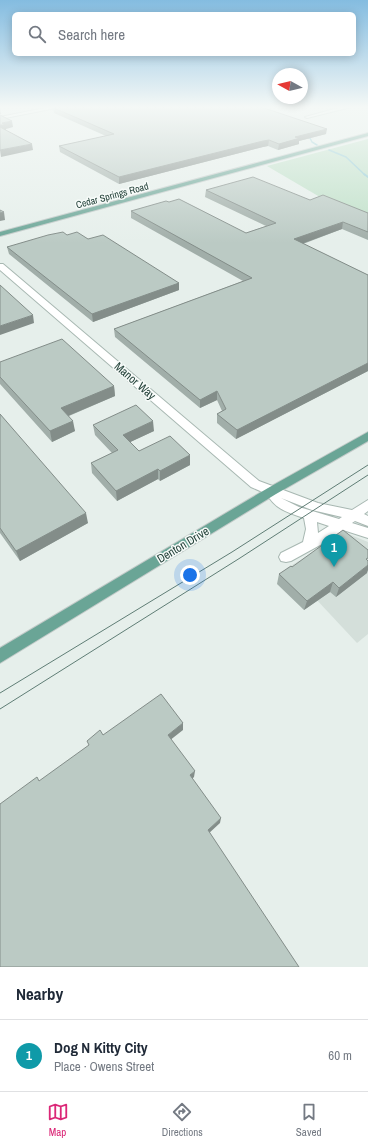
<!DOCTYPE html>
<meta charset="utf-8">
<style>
body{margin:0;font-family:"Archivo Narrow",sans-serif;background:#f2f2f3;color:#1f2937}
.compass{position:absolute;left:272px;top:68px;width:36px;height:36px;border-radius:50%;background:#fff;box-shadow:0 2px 10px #0003;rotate:278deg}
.you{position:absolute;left:190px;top:575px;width:14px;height:14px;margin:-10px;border:3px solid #fff;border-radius:50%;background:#1a73e8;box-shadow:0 0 0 6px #1a73e833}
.badge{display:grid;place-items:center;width:26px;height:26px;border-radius:50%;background:#db2777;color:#fff;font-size:13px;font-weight:700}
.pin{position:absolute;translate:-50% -33px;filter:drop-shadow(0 1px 2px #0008)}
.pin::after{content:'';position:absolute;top:21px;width:14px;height:12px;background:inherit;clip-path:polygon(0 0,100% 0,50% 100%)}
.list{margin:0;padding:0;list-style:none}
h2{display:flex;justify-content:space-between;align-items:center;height:52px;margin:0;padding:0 16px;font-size:17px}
h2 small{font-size:13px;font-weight:400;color:#747a83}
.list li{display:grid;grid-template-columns:26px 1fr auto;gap:12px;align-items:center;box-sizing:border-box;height:72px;padding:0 16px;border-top:1px solid #e0e1e3}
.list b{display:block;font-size:15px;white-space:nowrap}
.list p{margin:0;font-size:13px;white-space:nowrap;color:#747a83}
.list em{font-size:13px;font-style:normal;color:#747a83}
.icon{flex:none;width:22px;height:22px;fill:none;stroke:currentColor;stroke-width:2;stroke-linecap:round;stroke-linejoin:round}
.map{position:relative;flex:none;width:368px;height:967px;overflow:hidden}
.search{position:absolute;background:#fff;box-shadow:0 2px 10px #0003;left:12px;right:12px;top:12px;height:44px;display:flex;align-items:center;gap:10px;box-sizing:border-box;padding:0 14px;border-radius:6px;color:#747a83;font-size:15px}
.sheet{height:124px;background:#fff}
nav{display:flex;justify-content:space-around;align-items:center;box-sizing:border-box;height:56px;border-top:1px solid #e0e1e3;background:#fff;font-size:11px;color:#747a83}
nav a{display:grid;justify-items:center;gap:2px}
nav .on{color:#db2777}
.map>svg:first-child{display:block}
.built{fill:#d4dfda}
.green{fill:#bfe0c8}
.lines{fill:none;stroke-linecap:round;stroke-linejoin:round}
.stream-far1{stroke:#8ec9d4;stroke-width:1.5}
.stream{stroke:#8ec9d4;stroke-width:2}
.minor-casing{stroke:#a8b8b2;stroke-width:2}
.major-casing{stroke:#c2cac8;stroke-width:2}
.minor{fill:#fff;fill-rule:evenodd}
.major{fill:#6aa596;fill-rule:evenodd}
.tram{stroke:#5f7d75;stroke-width:1}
.wall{fill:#a1aea9}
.shaded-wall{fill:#838d89}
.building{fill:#bbcac4;stroke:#838d89}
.labels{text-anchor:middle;stroke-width:3;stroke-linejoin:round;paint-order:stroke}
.far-street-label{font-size:10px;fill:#24423a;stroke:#f7fbf9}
.street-label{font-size:12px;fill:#24423a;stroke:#f7fbf9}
</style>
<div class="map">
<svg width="368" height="967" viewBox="0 0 368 967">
<rect width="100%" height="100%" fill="#e6efeb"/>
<!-- built -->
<path class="built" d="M346,533l22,9v92l-11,9 -70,-75z"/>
<!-- green -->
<path class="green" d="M368,139v81l-43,-20 -58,-34z"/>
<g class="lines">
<!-- stream-far1 -->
<path class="stream-far1" d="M306,137l4,1 2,4 5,3
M329,150l17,7 19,18"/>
<!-- stream -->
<path class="stream" d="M364,174l4,3"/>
<defs>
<path id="minor" d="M50,107h11l-61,12v-2z
M342,107h9l-44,11 -2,-1z
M0,264h3l256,217 59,22 34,7 16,-10v11l-4,3 4,2v10l-13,-5 -3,2 16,5v10l-25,-8 -12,9 -40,22 -5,1 -5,-1 -2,-4 2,-4 22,-11 3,-13 -2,-11c-16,-5 -29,-9 -37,-24l-16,-7 -251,-217zM281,498l31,12 30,7 -3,2 -40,-12zM317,522l12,4 -11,7z"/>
<path id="major" d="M368,133v3l-368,100v-4z
M368,432v9l-92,53 -276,169v-15l268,-160z"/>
</defs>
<!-- minor casing -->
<use href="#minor" class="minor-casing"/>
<!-- major casing -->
<use href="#major" class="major-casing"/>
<!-- minor -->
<use href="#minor" class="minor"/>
<!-- major -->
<use href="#major" class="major"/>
<!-- tram -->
<path class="tram" d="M0,693l232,-141 136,-87
M0,709l240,-151 128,-83"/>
</g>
<!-- wall -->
<path class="wall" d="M53,107h208l65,27 -27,7v3l-21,6 -10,-4 -5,1 -144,37 -59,-32 -1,-6 47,-10 -52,-23z
M206,190l104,10 58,13v27l-26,-11 -39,15 65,31v96l-132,68 -19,-16v-9l5,-3 -5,-11 -17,8 -85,-71 -1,-8 129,-48 -112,-63v-7l115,22 20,-7 -61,-29z
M67,235l21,4 91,44v7l-86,32 -84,-68 -2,-7z
M0,362l114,24 1,10 -46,20 6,15 -23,11 -52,-58z
M0,414l88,109 -68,38 -20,-28z
M93,425l61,6 -24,11 9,9 51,14 -30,16 -2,-2 -41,22 -25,-28 -1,-10 21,-10 -17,-18z
M292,567l75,6 -31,24 -6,-5 -26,18 -27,-26 2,-10z"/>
<!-- shaded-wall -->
<path class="shaded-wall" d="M0,108l1,6h-1z
M12,121l1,6 -7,2v2l-6,1v-7l2,-2z
M327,129l-1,5 -27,7v3l-21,6 1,-6 16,-7z
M269,140l-1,6 -5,1 -144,37v-7l144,-36z
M32,144l1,6 -32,7 -1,-7z
M4,212l1,8 -5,1v-8z
M343,222l-1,7 -49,18 1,-8z
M179,283v7l-86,32 -1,-8z
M33,315l1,8 -34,12v-9z
M368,363v8l-132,68 1,-9z
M114,386l1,10 -52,22 -2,-10z
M217,391v9l-17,8v-8z
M73,421l2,10 -23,11 -2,-11z
M153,421l1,10 -30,14 -1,-10z
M190,455v10l-30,16v-10z
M158,469v10l-41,22 -1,-10z
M86,513l2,10 -68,38 -4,-10z
M368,565v5l-1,3 -31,24 3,-9z
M333,582l-3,10 -26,18 3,-9z
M183,723v7l-14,11 -1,-6z
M195,771l-1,6 -4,4v-6z
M221,818l-1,5 -13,12 1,-5z"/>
<!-- building -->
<path class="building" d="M56,107h205l66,22 -32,8 5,1 -21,6 -10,-4 -6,1 -144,36 -60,-31 55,-12 -60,-26z
M0,115l12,6 -10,2 3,2h-5z
M0,127l32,17 -32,6z
M253,177l57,23 13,-5 45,18v19l-25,-10 -49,17 74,36v88l-131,67 -20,-16 9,-5 -9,-18 -17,9 -86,-71 138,-51 -121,-67 35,-10 3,1 10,-3 67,34 30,-10 -70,-33z
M0,210l4,2 -4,1z
M63,232l4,3 10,-3 11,7 15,-4 76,48 -87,31 -85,-67 41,-12z
M0,285l33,30 -33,11z
M62,339l52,47 -53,22 12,13 -23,10 -50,-54v-15z
M136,405l17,16 -30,14 16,16 31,-15 20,19 -30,16 -2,-2 -42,22 -25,-28 27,-13 -25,-25z
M0,414l86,99 -70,38 -16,-23z
M343,530l25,20v8l-2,1 2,2v4l-29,23 -6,-6 -26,19 -28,-27 12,-8 1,1z
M161,694l22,29 -15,12 27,36 -5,4 31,43 -13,12 91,137h-299v-163l37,-27 2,4 50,-36 -2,-4 13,-11 3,5z"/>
<!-- sky -->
<linearGradient id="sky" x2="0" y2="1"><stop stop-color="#84bce0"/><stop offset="0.44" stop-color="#f4f8f6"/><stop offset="1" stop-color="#f4f8f6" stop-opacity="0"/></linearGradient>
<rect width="368" height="243" fill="url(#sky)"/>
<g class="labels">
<!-- far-street labels -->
<g class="far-street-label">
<text transform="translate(112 195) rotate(-15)" y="4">Cedar Springs Road</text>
</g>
<!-- street labels -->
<g class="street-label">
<text transform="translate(135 381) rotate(41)" y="4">Manor Way</text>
<text transform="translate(183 545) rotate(-31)" y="4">Denton Drive</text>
</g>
</g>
</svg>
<svg class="compass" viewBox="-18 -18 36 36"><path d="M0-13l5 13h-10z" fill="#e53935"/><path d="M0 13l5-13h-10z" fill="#747a83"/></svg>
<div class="you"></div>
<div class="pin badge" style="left:334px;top:567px;background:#0f9aa8">1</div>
<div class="search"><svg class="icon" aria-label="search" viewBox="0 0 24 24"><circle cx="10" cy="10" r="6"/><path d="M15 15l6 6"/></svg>Search here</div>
</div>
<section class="sheet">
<h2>Nearby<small></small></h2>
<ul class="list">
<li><span class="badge" style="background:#0f9aa8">1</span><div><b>Dog N Kitty City</b><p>Place · Owens Street</p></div><em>60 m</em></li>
</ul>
</section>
<nav>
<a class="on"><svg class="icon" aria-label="map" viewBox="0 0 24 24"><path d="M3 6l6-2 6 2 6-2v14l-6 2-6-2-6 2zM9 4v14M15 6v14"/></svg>Map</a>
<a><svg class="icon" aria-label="directions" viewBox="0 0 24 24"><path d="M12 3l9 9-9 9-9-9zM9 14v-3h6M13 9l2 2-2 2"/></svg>Directions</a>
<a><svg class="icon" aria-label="saved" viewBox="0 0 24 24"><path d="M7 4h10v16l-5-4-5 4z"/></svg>Saved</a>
</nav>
